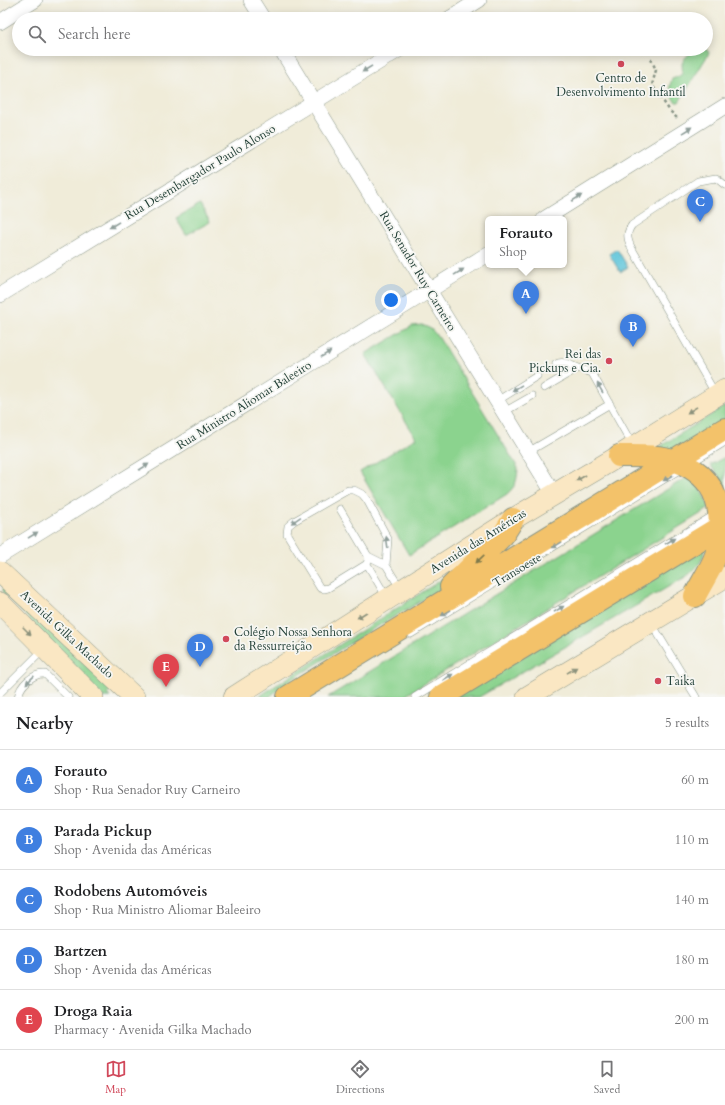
<!DOCTYPE html>
<meta charset="utf-8">
<style>
body{margin:0;font-family:Cardo,serif;background:#f6f6f6;color:#202124}
.you{position:absolute;left:391px;top:300px;width:14px;height:14px;margin:-10px;border:3px solid #fff;border-radius:50%;background:#1a73e8;box-shadow:0 0 0 6px #1a73e833}
.badge{display:grid;place-items:center;width:26px;height:26px;border-radius:50%;background:#d1495b;color:#fff;font-size:13px;font-weight:700}
.pin{position:absolute;translate:-50% -33px;filter:drop-shadow(0 1px 2px #0008)}
.pin::after{content:'';position:absolute;top:21px;width:14px;height:12px;background:inherit;clip-path:polygon(0 0,100% 0,50% 100%)}
.popup{position:absolute;left:485px;top:216px;width:82px;height:52px;box-sizing:border-box;display:grid;place-content:center;border-radius:6px;background:#fff;filter:drop-shadow(0 1px 3px #0005);font-size:13px;white-space:nowrap;color:#757577}
.popup b{font-size:15px;color:#202124}
.popup::after{content:'';position:absolute;left:50%;top:100%;margin-left:-8px;border:8px solid transparent;border-top-color:#fff}
.list{margin:0;padding:0;list-style:none}
h2{display:flex;justify-content:space-between;align-items:center;height:52px;margin:0;padding:0 16px;font-size:17px}
h2 small{font-size:13px;font-weight:400;color:#757577}
.list li{display:grid;grid-template-columns:26px 1fr auto;gap:12px;align-items:center;box-sizing:border-box;height:60px;padding:0 16px;border-top:1px solid #e0e0e0}
.list b{display:block;font-size:15px;white-space:nowrap}
.list p{margin:0;font-size:13px;white-space:nowrap;color:#757577}
.list em{font-size:13px;font-style:normal;color:#757577}
.icon{flex:none;width:22px;height:22px;fill:none;stroke:currentColor;stroke-width:2;stroke-linecap:round;stroke-linejoin:round}
.map{position:relative;flex:none;width:725px;height:697px;overflow:hidden}
.search{position:absolute;background:#fff;box-shadow:0 2px 10px #0003;left:12px;right:12px;top:12px;height:44px;display:flex;align-items:center;gap:10px;box-sizing:border-box;padding:0 14px;border-radius:22px;color:#757577;font-size:15px}
.sheet{height:352px;background:#fff}
nav{display:flex;justify-content:space-around;align-items:center;box-sizing:border-box;height:56px;border-top:1px solid #e0e0e0;background:#fff;font-size:11px;color:#757577}
nav a{display:grid;justify-items:center;gap:2px}
nav .on{color:#d1495b}
.map>svg:first-child{display:block}
.green{fill:#8bd38e;stroke:#558861}
.water{fill:#5dc5da;stroke:#3e8187}
.lines{fill:none;stroke-linecap:round;stroke-linejoin:round}
.lane-casing{stroke:#889486;stroke-width:8}
.street-casing{stroke:#889486;stroke-width:16}
.secondary-casing{stroke:#889486;stroke-width:22}
.highway-casing{stroke:#889486;stroke-width:24}
.path{stroke:#889486;stroke-width:2.5;stroke-dasharray:3 3;stroke-linecap:butt}
.lane{stroke:#fff;stroke-width:7}
.street{stroke:#fff;stroke-width:15}
.secondary{stroke:#fae7c3;stroke-width:21}
.highway{stroke:#f3c26a;stroke-width:22}
.oneway{fill:#8f9e9a}
.oneway2{fill:#8c927c}
.oneway3{fill:#7e794c}
.poi-dot{fill:#d1495b;stroke:#f6f6f2;stroke-width:1.5}
.labels{text-anchor:middle;stroke-width:3.5;stroke-linejoin:round;paint-order:stroke}
.poi-label{font-size:12px;fill:#1f3d34;stroke:#f6f6f2;text-anchor:start}
.street-label{font-size:12px;fill:#1f3d34;stroke:#f6f6f2}
</style>
<div class="map">
<svg width="725" height="697" viewBox="0 0 725 697">
<rect width="100%" height="100%" fill="#f6f6f2"/>
<filter id="ink" filterUnits="userSpaceOnUse"><feTurbulence type="fractalNoise" baseFrequency=".025" numOctaves="2"/><feDisplacementMap in="SourceGraphic" scale="8" xChannelSelector="R" yChannelSelector="G"/><feConvolveMatrix kernelMatrix="1 2 1 2 8 2 1 2 1" color-interpolation-filters="sRGB"/></filter>
<filter id="wash" filterUnits="userSpaceOnUse"><feTurbulence type="fractalNoise" baseFrequency=".012" numOctaves="4" result="noise"/><feDisplacementMap in="SourceGraphic" scale="16" xChannelSelector="R" yChannelSelector="G"/><feGaussianBlur stdDeviation="0.9" result="paint"/><feColorMatrix in="noise" values="0 0 0 0 0 0 0 0 0 0 0 0 0 0 0 0 0 1.4 0 .05"/><feComposite in="paint" operator="in"/></filter>
<g filter="url(#wash)">
<rect width="100%" height="100%" fill="#f0ecd9"/>
<!-- green -->
<path class="green" d="M706,48l3,5 -30,49h-3c-7,-7 -8,-14 -4,-23 11,-4 11,-4 10,-15 3,-10 14,-15 24,-15z
M200,204l10,18 -24,13 -10,-17z
M422,325l9,4 8,9 79,130c-1,13 -2,18 -11,26l-98,61 -49,-83 56,-34 -51,-84 47,-28z
M725,406v15l-50,31 -19,-3z
M725,457v30l-6,-11 -9,-11z
M689,476l7,5 14,27 -307,189h-75z
M706,545c-3,16 -7,21 -19,31l-208,121h-24z
M460,568l-16,20 -71,41 -82,51 -22,17h-11z
M4,587l108,102 -5,5 3,3h-7l-97,-102 -3,-4z"/>
<!-- water -->
<path class="water" d="M617,249l11,18 -8,5 -11,-18z"/>
</g>
<g filter="url(#ink)">
<g class="lines">
<defs>
<path id="lane" d="M556,364c7,-4 14,1 22,4
M544,388l34,-20 14,5 41,73
M715,393l-84,-146c-4,-9 -5,-14 1,-22l66,-44 18,-3 9,7
M497,401l40,-25
M504,412l28,-16
M528,452l82,-48
M340,509l28,47 18,9
M368,560l-1,4 20,34
M367,564l-39,24 -4,1 -4,-1 -33,-54 1,-8 6,-5 54,-31h6l8,4 5,6 21,39 -2,26 14,23
M652,624l44,73
M411,634l314,-192
M0,693l43,-43
M18,697c2,-12 15,-24 27,-23l23,23
M415,697l301,-183"/>
<path id="street" d="M251,0l12,19
M449,19l30,-19
M0,22l35,-22
M281,49l273,445
M544,219l181,-113
M0,295l400,-246
M0,556l488,-302"/>
<path id="secondary" d="M0,572l134,125
M0,603l93,94
M234,697l279,-178 106,-63 106,-66
M527,697l198,-120"/>
<path id="highway" d="M619,456c17,0 41,-1 57,5 44,16 49,52 40,94 -5,14 -14,27 -21,41
M451,587l52,-52 10,-16
M288,697l437,-268
M441,697l284,-173"/>
</defs>
<!-- lane casing -->
<use href="#lane" class="lane-casing"/>
<!-- street casing -->
<use href="#street" class="street-casing"/>
<!-- secondary casing -->
<use href="#secondary" class="secondary-casing"/>
<!-- highway casing -->
<use href="#highway" class="highway-casing"/>
<!-- path -->
<path class="path" d="M651,59l5,11 -4,15 18,26 8,8"/>
<!-- lane -->
<use href="#lane" class="lane"/>
<!-- street -->
<use href="#street" class="street"/>
<!-- secondary -->
<use href="#secondary" class="secondary"/>
<!-- highway -->
<use href="#highway" class="highway"/>
</g>
<!-- one-way arrows -->
<defs><path id="oneway-solid" d="M-6-.8H1V-3.2L6.5 0L1 3.2V.8H-6Z"/></defs>
<g class="oneway">
<use href="#oneway-solid" transform="translate(367 69) rotate(148)"/>
<use href="#oneway-solid" transform="translate(687 130) rotate(-32)"/>
<use href="#oneway-solid" transform="translate(577 198) rotate(-32)"/>
<use href="#oneway-solid" transform="translate(114 225) rotate(149)"/>
<use href="#oneway-solid" transform="translate(459 272) rotate(-32)"/>
<use href="#oneway-solid" transform="translate(326 354) rotate(-32)"/>
<use href="#oneway-solid" transform="translate(517 388) rotate(148)"/>
<use href="#oneway-solid" transform="translate(600 388) rotate(-120)"/>
<use href="#oneway-solid" transform="translate(144 467) rotate(-32)"/>
<use href="#oneway-solid" transform="translate(668 478) rotate(149)"/>
<use href="#oneway-solid" transform="translate(296 520) rotate(145)"/>
<use href="#oneway-solid" transform="translate(33 535) rotate(-32)"/>
<use href="#oneway-solid" transform="translate(670 541) rotate(-31)"/>
<use href="#oneway-solid" transform="translate(387 542) rotate(-98)"/>
<use href="#oneway-solid" transform="translate(557 545) rotate(149)"/>
<use href="#oneway-solid" transform="translate(559 609) rotate(-31)"/>
<use href="#oneway-solid" transform="translate(446 613) rotate(149)"/>
<use href="#oneway-solid" transform="translate(448 677) rotate(-31)"/>
<use href="#oneway-solid" transform="translate(30 680) rotate(136)"/>
</g>
<g class="oneway2">
<use href="#oneway-solid" transform="translate(692 410) rotate(148)"/>
<use href="#oneway-solid" transform="translate(581 478) rotate(150)"/>
<use href="#oneway-solid" transform="translate(362 615) rotate(147)"/>
<use href="#oneway-solid" transform="translate(27 631) rotate(45)"/>
<use href="#oneway-solid" transform="translate(572 670) rotate(-31)"/>
</g>
<use class="oneway3" href="#oneway-solid" transform="translate(480 559) rotate(136)"/>
</g>
<!-- markers -->
<g class="poi-dot">
<circle cx="621" cy="64" r="4"/>
<circle cx="609" cy="361" r="4"/>
<circle cx="226" cy="639" r="4"/>
<circle cx="658" cy="681" r="4"/>
</g>
<g class="labels">
<!-- poi labels -->
<g class="poi-label">
<text x="621" y="82" text-anchor="middle">Centro de<tspan x="621" dy="14">Desenvolvimento Infantil</tspan></text>
<text x="601" y="358" text-anchor="end">Rei das<tspan x="601" dy="14">Pickups e Cia.</tspan></text>
<text x="234" y="636">Colégio Nossa Senhora<tspan x="234" dy="14">da Ressurreição</tspan></text>
<text x="666" y="685">Taika</text>
</g>
<!-- street labels -->
<g class="street-label">
<text transform="translate(200 172) rotate(-31)" y="4">Rua Desembargador Paulo Alonso</text>
<text transform="translate(418 271) rotate(59)" y="4">Rua Senador Ruy Carneiro</text>
<text transform="translate(244 405) rotate(-32)" y="4">Rua Ministro Aliomar Baleeiro</text>
<text transform="translate(478 541) rotate(-32)" y="4">Avenida das Américas</text>
<text transform="translate(517 570) rotate(-31)" y="4">Transoeste</text>
<text transform="translate(67 634) rotate(43)" y="4">Avenida Gilka Machado</text>
</g>
</g>
</svg>
<div class="you"></div>
<div class="pin badge" style="left:526px;top:314px;background:#3f7fe0">A</div>
<div class="popup"><b>Forauto</b>Shop</div>
<div class="pin badge" style="left:633px;top:347px;background:#3f7fe0">B</div>
<div class="pin badge" style="left:700px;top:222px;background:#3f7fe0">C</div>
<div class="pin badge" style="left:200px;top:667px;background:#3f7fe0">D</div>
<div class="pin badge" style="left:166px;top:687px;background:#e0444e">E</div>
<div class="search"><svg class="icon" aria-label="search" viewBox="0 0 24 24"><circle cx="10" cy="10" r="6"/><path d="M15 15l6 6"/></svg>Search here</div>
</div>
<section class="sheet">
<h2>Nearby<small>5 results</small></h2>
<ul class="list">
<li><span class="badge" style="background:#3f7fe0">A</span><div><b>Forauto</b><p>Shop · Rua Senador Ruy Carneiro</p></div><em>60 m</em></li>
<li><span class="badge" style="background:#3f7fe0">B</span><div><b>Parada Pickup</b><p>Shop · Avenida das Américas</p></div><em>110 m</em></li>
<li><span class="badge" style="background:#3f7fe0">C</span><div><b>Rodobens Automóveis</b><p>Shop · Rua Ministro Aliomar Baleeiro</p></div><em>140 m</em></li>
<li><span class="badge" style="background:#3f7fe0">D</span><div><b>Bartzen</b><p>Shop · Avenida das Américas</p></div><em>180 m</em></li>
<li><span class="badge" style="background:#e0444e">E</span><div><b>Droga Raia</b><p>Pharmacy · Avenida Gilka Machado</p></div><em>200 m</em></li>
</ul>
</section>
<nav>
<a class="on"><svg class="icon" aria-label="map" viewBox="0 0 24 24"><path d="M3 6l6-2 6 2 6-2v14l-6 2-6-2-6 2zM9 4v14M15 6v14"/></svg>Map</a>
<a><svg class="icon" aria-label="directions" viewBox="0 0 24 24"><path d="M12 3l9 9-9 9-9-9zM9 14v-3h6M13 9l2 2-2 2"/></svg>Directions</a>
<a><svg class="icon" aria-label="saved" viewBox="0 0 24 24"><path d="M7 4h10v16l-5-4-5 4z"/></svg>Saved</a>
</nav>
